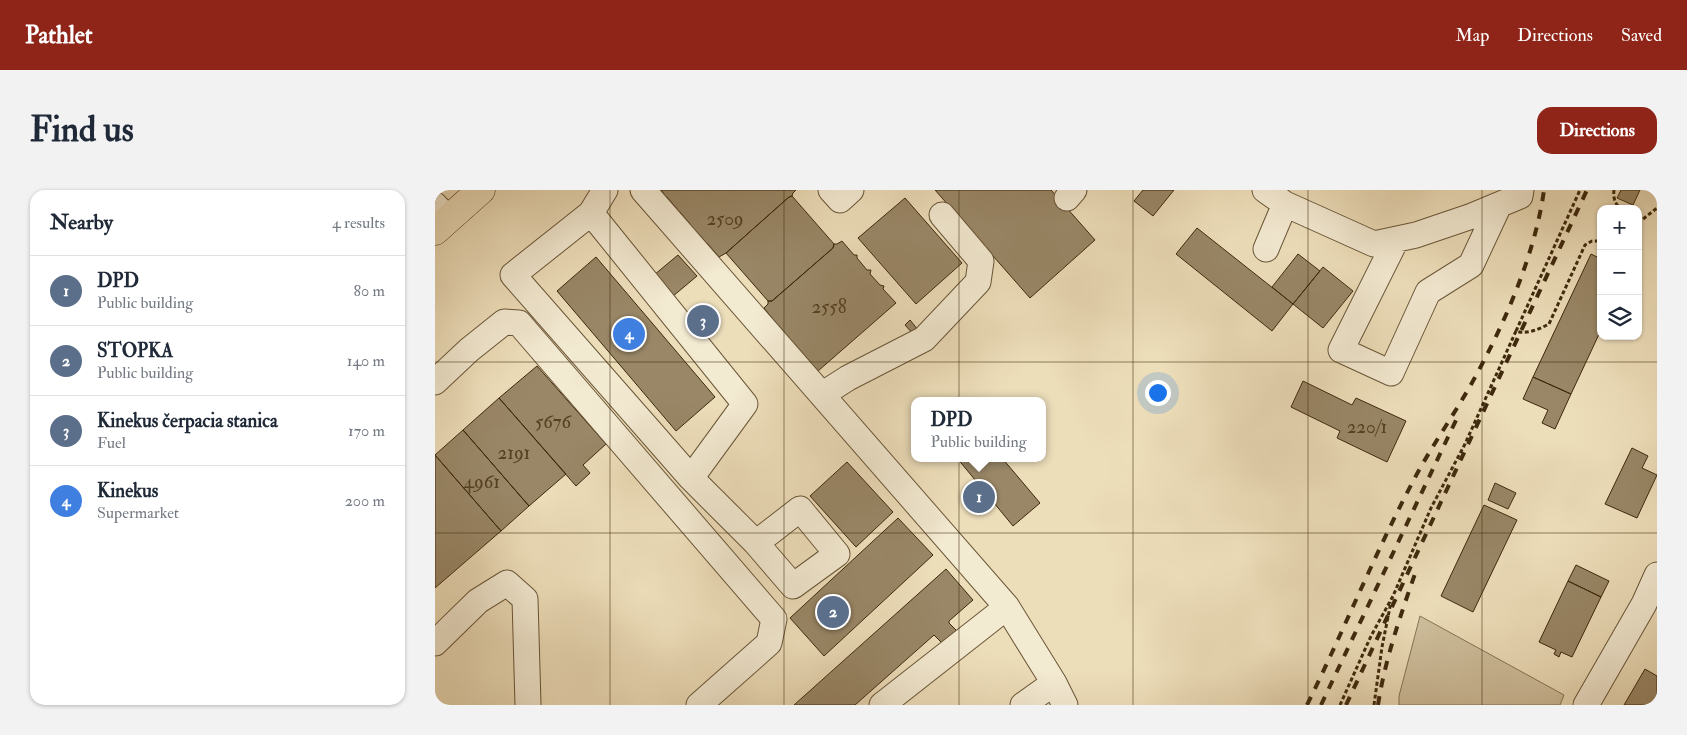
<!DOCTYPE html>
<meta charset="utf-8">
<style>
body{margin:0;font-family:"IM FELL Double Pica",serif;background:#f2f2f3;color:#1f2937}
.controls{position:absolute;right:15px;top:15px;display:grid;overflow:hidden;border-radius:10px;box-shadow:0 1px 4px #0004}
.controls button{width:45px;height:45px;display:grid;place-items:center;padding:0;border:0;border-bottom:1px solid #e0e1e3;background:#fff;color:#1f2937;font:25px sans-serif}
.you{position:absolute;left:722px;top:202px;width:18px;height:18px;margin:-12px;border:4px solid #fff;border-radius:50%;background:#1a73e8;box-shadow:0 0 0 8px #1a73e833}
.badge{display:grid;place-items:center;width:32px;height:32px;border-radius:50%;background:#8f2418;color:#fff;font-size:16px;font-weight:700}
.pin{position:absolute;translate:-50% -50%;border:2px solid #fff;box-shadow:0 1px 5px #0006}
.popup{position:absolute;left:476px;top:207px;width:135px;height:65px;box-sizing:border-box;display:grid;place-content:center;border-radius:10px;background:#fff;filter:drop-shadow(0 1px 4px #0005);font-size:16px;white-space:nowrap;color:#747a83}
.popup b{font-size:19px;color:#1f2937}
.popup::after{content:'';position:absolute;left:50%;top:100%;margin-left:-10px;border:10px solid transparent;border-top-color:#fff}
.list{margin:0;padding:0;list-style:none}
h2{display:flex;justify-content:space-between;align-items:center;height:65px;margin:0;padding:0 20px;font-size:21px}
h2 small{font-size:16px;font-weight:400;color:#747a83}
.list li{display:grid;grid-template-columns:32px 1fr auto;gap:15px;align-items:center;box-sizing:border-box;height:70px;padding:0 20px;border-top:1px solid #e0e1e3}
.list b{display:block;font-size:19px;white-space:nowrap}
.list p{margin:0;font-size:16px;white-space:nowrap;color:#747a83}
.list em{font-size:16px;font-style:normal;color:#747a83}
.icon{flex:none;width:28px;height:28px;fill:none;stroke:currentColor;stroke-width:2;stroke-linecap:round;stroke-linejoin:round}
.map{position:relative;flex:none;width:1222px;height:515px;overflow:hidden;border-radius:15px}
header{display:flex;align-items:center;gap:30px;box-sizing:border-box;height:70px;padding:0 25px;background:#8f2418;color:#fff}
header strong{font-size:24px}
nav{display:flex;gap:28px;margin-inline-start:auto;font-size:18px}
.intro{display:flex;align-items:center;justify-content:space-between;box-sizing:border-box;height:120px;padding:0 30px}
h1{margin:0;font-size:35px}
.button{padding:12px 22px;border-radius:15px;background:#8f2418;color:#fff;font-size:18px;font-weight:700}
main{display:flex;gap:30px;padding:0 30px}
aside{flex:1;background:#fff;border-radius:15px;box-shadow:0 1px 4px #0004}
.map>svg:first-child{display:block}
.green{fill:#cfbf9d;stroke:#867455}
.building{fill:#998767;stroke:#3e290d}
.lines{fill:none;stroke-linecap:round;stroke-linejoin:round}
.minor-casing{stroke:#6a5638;stroke-width:27}
.major-casing{stroke:#3e290d;stroke-width:29}
.path{stroke:#3e290d;stroke-width:3;stroke-dasharray:4 2.5;stroke-linecap:butt}
.minor{stroke:#f3ead2;stroke-width:25}
.major{stroke:#eddeba;stroke-width:28}
.rail{stroke:#3e290d;stroke-width:4;stroke-dasharray:9 9;stroke-linecap:butt}
.grid{fill:none;stroke:#3e290d;stroke-width:1;stroke-opacity:0.55}
.labels{text-anchor:middle;stroke-width:4;stroke-linejoin:round;paint-order:stroke}
.number-label{font-size:19px;fill:#554024}
</style>
<header>
<strong>Pathlet</strong>
<nav><a>Map</a><a>Directions</a><a>Saved</a></nav>
</header>
<div class="intro"><h1>Find us</h1><a class="button">Directions</a></div>
<main>
<aside>
<h2>Nearby<small>4 results</small></h2>
<ul class="list">
<li><span class="badge" style="background:#5c6f8a">1</span><div><b>DPD</b><p>Public building</p></div><em>80 m</em></li>
<li><span class="badge" style="background:#5c6f8a">2</span><div><b>STOPKA</b><p>Public building</p></div><em>140 m</em></li>
<li><span class="badge" style="background:#5c6f8a">3</span><div><b>Kinekus čerpacia stanica</b><p>Fuel</p></div><em>170 m</em></li>
<li><span class="badge" style="background:#3f7fe0">4</span><div><b>Kinekus</b><p>Supermarket</p></div><em>200 m</em></li>
</ul>
</aside>
<div class="map">
<svg width="1222" height="515" viewBox="0 0 1222 515">
<rect width="100%" height="100%" fill="#eddeba"/>
<filter id="stains"><feTurbulence type="fractalNoise" baseFrequency=".004" numOctaves="4"/><feColorMatrix values="0 0 0 0 .2 0 0 0 0 .09 0 0 0 0 .02 0 0 0 .5 -.17"/></filter>
<radialGradient id="worn" r=".72"><stop offset=".6" stop-color="#630" stop-opacity="0"/><stop offset="1" stop-color="#630" stop-opacity=".3"/></radialGradient>
<!-- green -->
<path class="green" d="M985,426l144,79 -4,10h-161v-9z"/>
<!-- building -->
<path class="building" d="M226,0h135l-3,3 -1,3 -3,1 -63,56 -7,4 -12,-14h-3v-3l-11,-12 -3,-1v-3l-10,-12h-3v-3l-10,-12 -3,-1v-2z
M500,0h116l44,50 -65,58z
M708,0h31l-21,26 -19,-15z
M1186,0h19l-7,15 -16,-7z
M357,6l42,48 -1,4 -61,53h-4l-42,-48 63,-56z
M470,8l57,65 -46,41 -58,-66z
M762,38l96,76 -21,27 -96,-77z
M407,51l12,14h3v3l10,12h4l-1,4 10,11 4,1 -1,3 13,14 -78,68 -12,-14h-3v-3l-10,-12 -4,-1v-3l-10,-12h-3v-3l-12,-15 4,-4v-3h4l61,-53 1,-4h3z
M863,64l22,17 -27,33 -21,-17z
M1156,64l10,5v71l-30,64 -38,-17z
M243,65l19,21 -31,26 -18,-22z
M161,67l119,140 -39,34 -119,-140z
M888,77l30,24 -30,37 -30,-24z
M475,130l9,11 -5,4 -9,-10z
M102,176l69,78 -23,21 7,8 -14,13 -77,-88z
M1098,187l38,17 -16,35 -13,-6 6,-13 -25,-11z
M868,191l49,24 4,-7 50,23 -19,41 -50,-24 3,-7 -49,-24z
M64,208l67,76 -37,32 -66,-76z
M28,240l66,76 -28,25 -66,-76z
M1197,258l16,8 -6,12 15,7 -20,43 -32,-14z
M0,265l66,76 -66,57z
M522,268h45l38,45 -27,23z
M412,272l46,50 -37,35 -46,-51z
M1060,293l21,10 -8,16 -20,-9z
M1049,315l33,15 -44,92 -32,-16z
M463,328l35,37 -109,101 -34,-38z
M1141,375l33,16 -8,16 -33,-16z
M511,379l27,31 -24,21v2l8,8 -14,13 -9,-9 -79,70h-61z
M1133,391l33,16 -29,60 -11,-5 -2,5 -5,-3 2,-4 -17,-8z
M1210,479l12,7v29h-33z"/>
<g class="lines">
<defs>
<path id="minor" d="M170,0l-14,23 154,191 -54,74 65,65 37,43 44,-32 -37,-45 -44,34
M208,0l364,417 -125,98
M396,0l9,10 11,-10
M830,0l20,14
M632,8l7,-8
M0,15l13,14
M156,23l-78,62 178,203
M961,50l-55,110 50,23 37,-81 43,-27 28,-60
M831,59l19,-45 89,40 42,-9 56,-19 48,-20 1,-6
M0,192l34,-32 35,-28 15,1 255,296 -5,24 -70,62
M388,204l25,-16 76,-39 54,-57 3,-21 -39,-46
M572,417l47,76 11,22
M0,453l43,-42 29,-18 18,16 3,106
M588,515l31,-22
M1151,515l58,-101 13,-29"/>
<path id="major" d="M0,41l46,-41"/>
</defs>
<!-- minor casing -->
<use href="#minor" class="minor-casing"/>
<!-- major casing -->
<use href="#major" class="major-casing"/>
<!-- path -->
<path class="path" d="M1179,0c-1,8 1,13 6,19
M1203,33l19,-15
M1081,141l64,-141
M905,515l31,-69 22,-40 38,-88 34,-64 51,-113c11,4 23,-2 33,-7l36,-79 7,-4h9
M939,515l8,-58 9,-45"/>
<!-- minor -->
<use href="#minor" class="minor"/>
<!-- major -->
<use href="#major" class="major"/>
<!-- rail -->
<path class="rail" d="M872,515c38,-77 70,-157 111,-233 16,-29 35,-56 51,-84 33,-58 66,-132 75,-198
M886,515l137,-289
M911,515l241,-515
M943,515c7,-46 23,-91 38,-134"/>
</g>
<!-- grid -->
<path class="grid" d="M175,0v515M349,0v515M524,0v515M698,0v515M873,0v515M1047,0v515M0,172h1222M0,343h1222"/>
<g class="labels">
<!-- number labels -->
<g class="number-label">
<text x="290" y="35">2509</text>
<text x="394" y="123">2558</text>
<text x="118" y="238">5676</text>
<text x="932" y="243">220/1</text>
<text x="79" y="269">2191</text>
<text x="47" y="298">4961</text>
</g>
</g>
<rect width="100%" height="100%" filter="url(#stains)"/>
<rect width="100%" height="100%" fill="url(#worn)"/>
</svg>
<div class="controls">
<button>+</button>
<button>−</button>
<button><svg class="icon" aria-label="layers" viewBox="0 0 24 24"><path d="M12 4l9 5-9 5-9-5zM3 14l9 5 9-5"/></svg></button>
</div>
<div class="you"></div>
<div class="pin badge" style="left:544px;top:307px;background:#5c6f8a">1</div>
<div class="popup"><b>DPD</b>Public building</div>
<div class="pin badge" style="left:398px;top:422px;background:#5c6f8a">2</div>
<div class="pin badge" style="left:268px;top:131px;background:#5c6f8a">3</div>
<div class="pin badge" style="left:194px;top:144px;background:#3f7fe0">4</div>
</div>
</main>
